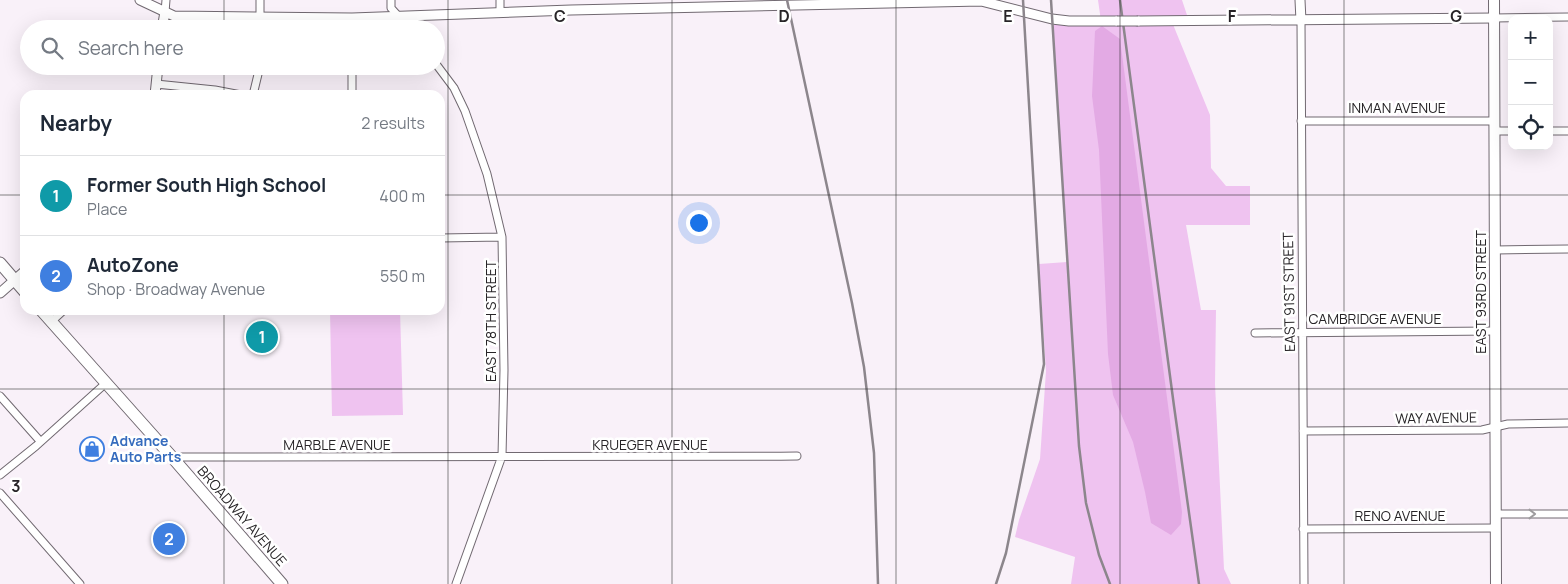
<!DOCTYPE html>
<meta charset="utf-8">
<style>
body{margin:0;font-family:Manrope,sans-serif;background:#f6f6f7;color:#1f2937}
.controls{position:absolute;right:15px;top:15px;display:grid;overflow:hidden;border-radius:10px;box-shadow:0 5px 20px #0002}
.controls button{width:45px;height:45px;display:grid;place-items:center;padding:0;border:0;border-bottom:1px solid #e0e1e3;background:#fff;color:#1f2937;font:25px sans-serif}
.you{position:absolute;left:698px;top:222px;width:18px;height:18px;margin:-12px;border:4px solid #fff;border-radius:50%;background:#1a73e8;box-shadow:0 0 0 8px #1a73e833}
.badge{display:grid;place-items:center;width:32px;height:32px;border-radius:50%;background:#9056cd;color:#fff;font-size:16px;font-weight:700}
.pin{position:absolute;translate:-50% -50%;border:2px solid #fff;box-shadow:0 1px 5px #0006}
.list{margin:0;padding:0;list-style:none}
h2{display:flex;justify-content:space-between;align-items:center;height:65px;margin:0;padding:0 20px;font-size:21px}
h2 small{font-size:16px;font-weight:400;color:#747a83}
.list li{display:grid;grid-template-columns:32px 1fr auto;gap:15px;align-items:center;box-sizing:border-box;height:80px;padding:0 20px;border-top:1px solid #e0e1e3}
.list b{display:block;font-size:19px;white-space:nowrap}
.list p{margin:0;font-size:16px;white-space:nowrap;color:#747a83}
.list em{font-size:16px;font-style:normal;color:#747a83}
.icon{flex:none;width:28px;height:28px;fill:none;stroke:currentColor;stroke-width:2;stroke-linecap:round;stroke-linejoin:round}
.map{position:relative;flex:none;width:1568px;height:584px;overflow:hidden}
.search{position:absolute;background:#fff;box-shadow:0 5px 20px #0002;left:20px;top:20px;width:425px;height:55px;display:flex;align-items:center;gap:12px;box-sizing:border-box;padding:0 18px;border-radius:28px;color:#747a83;font-size:19px}
.panel{position:absolute;background:#fff;box-shadow:0 5px 20px #0002;left:20px;top:90px;width:425px;height:225px;border-radius:15px}
.map>svg:first-child{display:block}
.green{fill:#efc3f0}
.forest{fill:#e3aae4}
.lines{fill:none;stroke-linecap:round;stroke-linejoin:round}
.minor-casing{stroke:#716971;stroke-width:9}
.tertiary-casing{stroke:#716971;stroke-width:11}
.secondary-casing{stroke:#716971;stroke-width:12}
.primary-casing{stroke:#716971;stroke-width:13}
.minor{stroke:#fff;stroke-width:7}
.tertiary{stroke:#fff;stroke-width:9}
.secondary{stroke:#fff;stroke-width:10}
.primary{stroke:#fff;stroke-width:11}
.rail{stroke:#8c868c;stroke-width:2.5}
.tertiary-bridge-casing{stroke:#716971;stroke-width:11;stroke-linecap:butt}
.tertiary-bridge{stroke:#fff;stroke-width:9}
.oneway{stroke:#9e9c9e}
.grid{fill:none;stroke:#272427;stroke-width:1;stroke-opacity:0.55}
.labels{text-anchor:middle;stroke-width:5;stroke-linejoin:round;paint-order:stroke}
.street-label{font-size:14px;fill:#272427;stroke:#fff}
.shop-label{font-size:14px;font-weight:bold;fill:#366cbe;stroke:#fff;text-anchor:start}
.grid-label{font-size:16px;text-anchor:middle;font-weight:bold;fill:#272427;stroke:#fff;stroke-width:5;stroke-linejoin:round;paint-order:stroke}
</style>
<div class="map">
<svg width="1568" height="584" viewBox="0 0 1568 584">
<rect width="100%" height="100%" fill="#f9f1f9"/>
<!-- green -->
<path class="green" d="M1098,0h84l7,21 -17,1 38,93 1,53 15,18h24v39h-64l15,85h15l-1,74 9,185 7,15h-160l4,-27 -60,-20 4,-17 21,-61 6,-88 -7,-107 28,-2 -15,-243 49,2z
M330,310h70l3,105 -71,1z"/>
<!-- forest -->
<path class="forest" d="M1102,26l18,13 62,473 -1,12 -10,11 -20,-12 -6,-31 -12,-50 -20,-47 -5,-41 -9,-204 -7,-54 3,-65z"/>
<g class="lines">
<defs>
<path id="minor" d="M391,0v8l19,21
M500,0v12
M165,12l1,-12
M260,17v-17
M352,18v11
M1494,18l74,-1
M1301,21l3,563
M269,29l2,-12
M436,64l18,24 11,23 22,63 15,63 2,133 -2,86 -46,128
M352,66v29
M156,84l59,6 26,5
M253,95l7,-29
M1301,121h193
M1494,131h18
M1549,131h19
M440,238l62,-1
M1495,250l73,-1
M52,321l12,-11
M1255,333l240,-2
M0,396l40,45
M1303,431l179,-1 26,-6 60,-1
M172,457c209,0 417,1 625,-1
M0,475l36,-29 70,-63
M0,493l80,91
M1496,514h72
M1303,529l193,-1"/>
<path id="tertiary" d="M140,0l34,16 178,2 219,-8 410,-9 71,18 17,2h48
M1300,0l1,21
M1138,21l356,-3
M162,29l3,-17
M155,95l3,-29
M0,293l25,-22"/>
<path id="secondary" d="M1494,0l2,584"/>
<path id="primary" d="M0,263l25,29
M41,310l131,147 110,127"/>
</defs>
<!-- minor casing -->
<use href="#minor" class="minor-casing"/>
<!-- tertiary casing -->
<use href="#tertiary" class="tertiary-casing"/>
<!-- secondary casing -->
<use href="#secondary" class="secondary-casing"/>
<!-- primary casing -->
<use href="#primary" class="primary-casing"/>
<!-- minor -->
<use href="#minor" class="minor"/>
<!-- tertiary -->
<use href="#tertiary" class="tertiary"/>
<!-- secondary -->
<use href="#secondary" class="secondary"/>
<!-- primary -->
<use href="#primary" class="primary"/>
<!-- rail -->
<path class="rail" d="M787,0l65,303 12,64 10,86 4,131
M1051,0l28,446 7,57 13,52 11,29
M1120,0l54,406 25,178
M996,584l10,-31 38,-189 -21,-364"/>
<defs>
<path id="tertiary-bridge" d="M1117,21h21"/>
</defs>
<!-- tertiary-bridge casing -->
<use href="#tertiary-bridge" class="tertiary-bridge-casing"/>
<!-- tertiary-bridge -->
<use href="#tertiary-bridge" class="tertiary-bridge"/>
</g>
<!-- one-way arrows -->
<defs><path id="oneway-chevron" d="M-2-3.5L2.5 0L-2 3.5" fill="none" stroke-width="1.6" stroke-linecap="round" stroke-linejoin="round" transform="scale(1.25)"/></defs>
<use class="oneway" href="#oneway-chevron" transform="translate(1532 514)"/>
<!-- grid -->
<path class="grid" d="M224,0v29M448,0v584M672,0v584M896,0v584M1120,0v584M1344,0v584M224,66v29M0,195h25M440,195h1128M224,310v274M0,389h1568"/>
<!-- icons -->
<defs>
<symbol id="shop-ring" viewBox="-11 -11 22 22"><circle r="9.5" fill="#fff" stroke="#3f7fe0" stroke-width="1.5"/><path d="M-5-2.5h2.3a2.7 3.5 0 0 1 5.4 0H5L5.5 6h-11ZM-1.5-2.5h3a1.5 2.3 0 0 0-3 0Z" fill="#3f7fe0"/></symbol>
</defs>
<g fill-rule="evenodd">
<use href="#shop-ring" x="78" y="435" width="28" height="28"/>
</g>
<g class="labels">
<!-- street labels -->
<g class="street-label">
<text x="1397" y="113">INMAN AVENUE</text>
<text transform="translate(1289 292) rotate(-91)" y="5">EAST 91ST STREET</text>
<text transform="translate(1481 292) rotate(-90)" y="5">EAST 93RD STREET</text>
<text x="1375" y="324">CAMBRIDGE AVENUE</text>
<text transform="translate(491 321) rotate(-90)" y="5">EAST 78TH STREET</text>
<text transform="translate(1436 418) rotate(-1)" y="5">WAY AVENUE</text>
<text x="337" y="450">MARBLE AVENUE</text>
<text x="650" y="450">KRUEGER AVENUE</text>
<text transform="translate(242 516) rotate(49)" y="5">BROADWAY AVENUE</text>
<text x="1400" y="521">RENO AVENUE</text>
</g>
<!-- shop labels -->
<g class="shop-label">
<text x="110" y="446">Advance<tspan x="110" dy="16">Auto Parts</tspan></text>
</g>
</g>
<g class="grid-label">
<text x="560" y="22">C</text>
<text x="784" y="22">D</text>
<text x="1008" y="22">E</text>
<text x="1232" y="22">F</text>
<text x="1456" y="22">G</text>
<text x="16" y="492">3</text>
</g>
</svg>
<div class="controls">
<button>+</button>
<button>−</button>
<button><svg class="icon" aria-label="locate" viewBox="0 0 24 24"><circle cx="12" cy="12" r="6"/><path d="M12 2v4M12 18v4M2 12h4M18 12h4"/></svg></button>
</div>
<div class="you"></div>
<div class="pin badge" style="left:262px;top:337px;background:#0f9aa8">1</div>
<div class="pin badge" style="left:169px;top:539px;background:#3f7fe0">2</div>
<div class="search"><svg class="icon" aria-label="search" viewBox="0 0 24 24"><circle cx="10" cy="10" r="6"/><path d="M15 15l6 6"/></svg>Search here</div>
<section class="panel">
<h2>Nearby<small>2 results</small></h2>
<ul class="list">
<li><span class="badge" style="background:#0f9aa8">1</span><div><b>Former South High School</b><p>Place</p></div><em>400 m</em></li>
<li><span class="badge" style="background:#3f7fe0">2</span><div><b>AutoZone</b><p>Shop · Broadway Avenue</p></div><em>550 m</em></li>
</ul>
</section>
</div>
